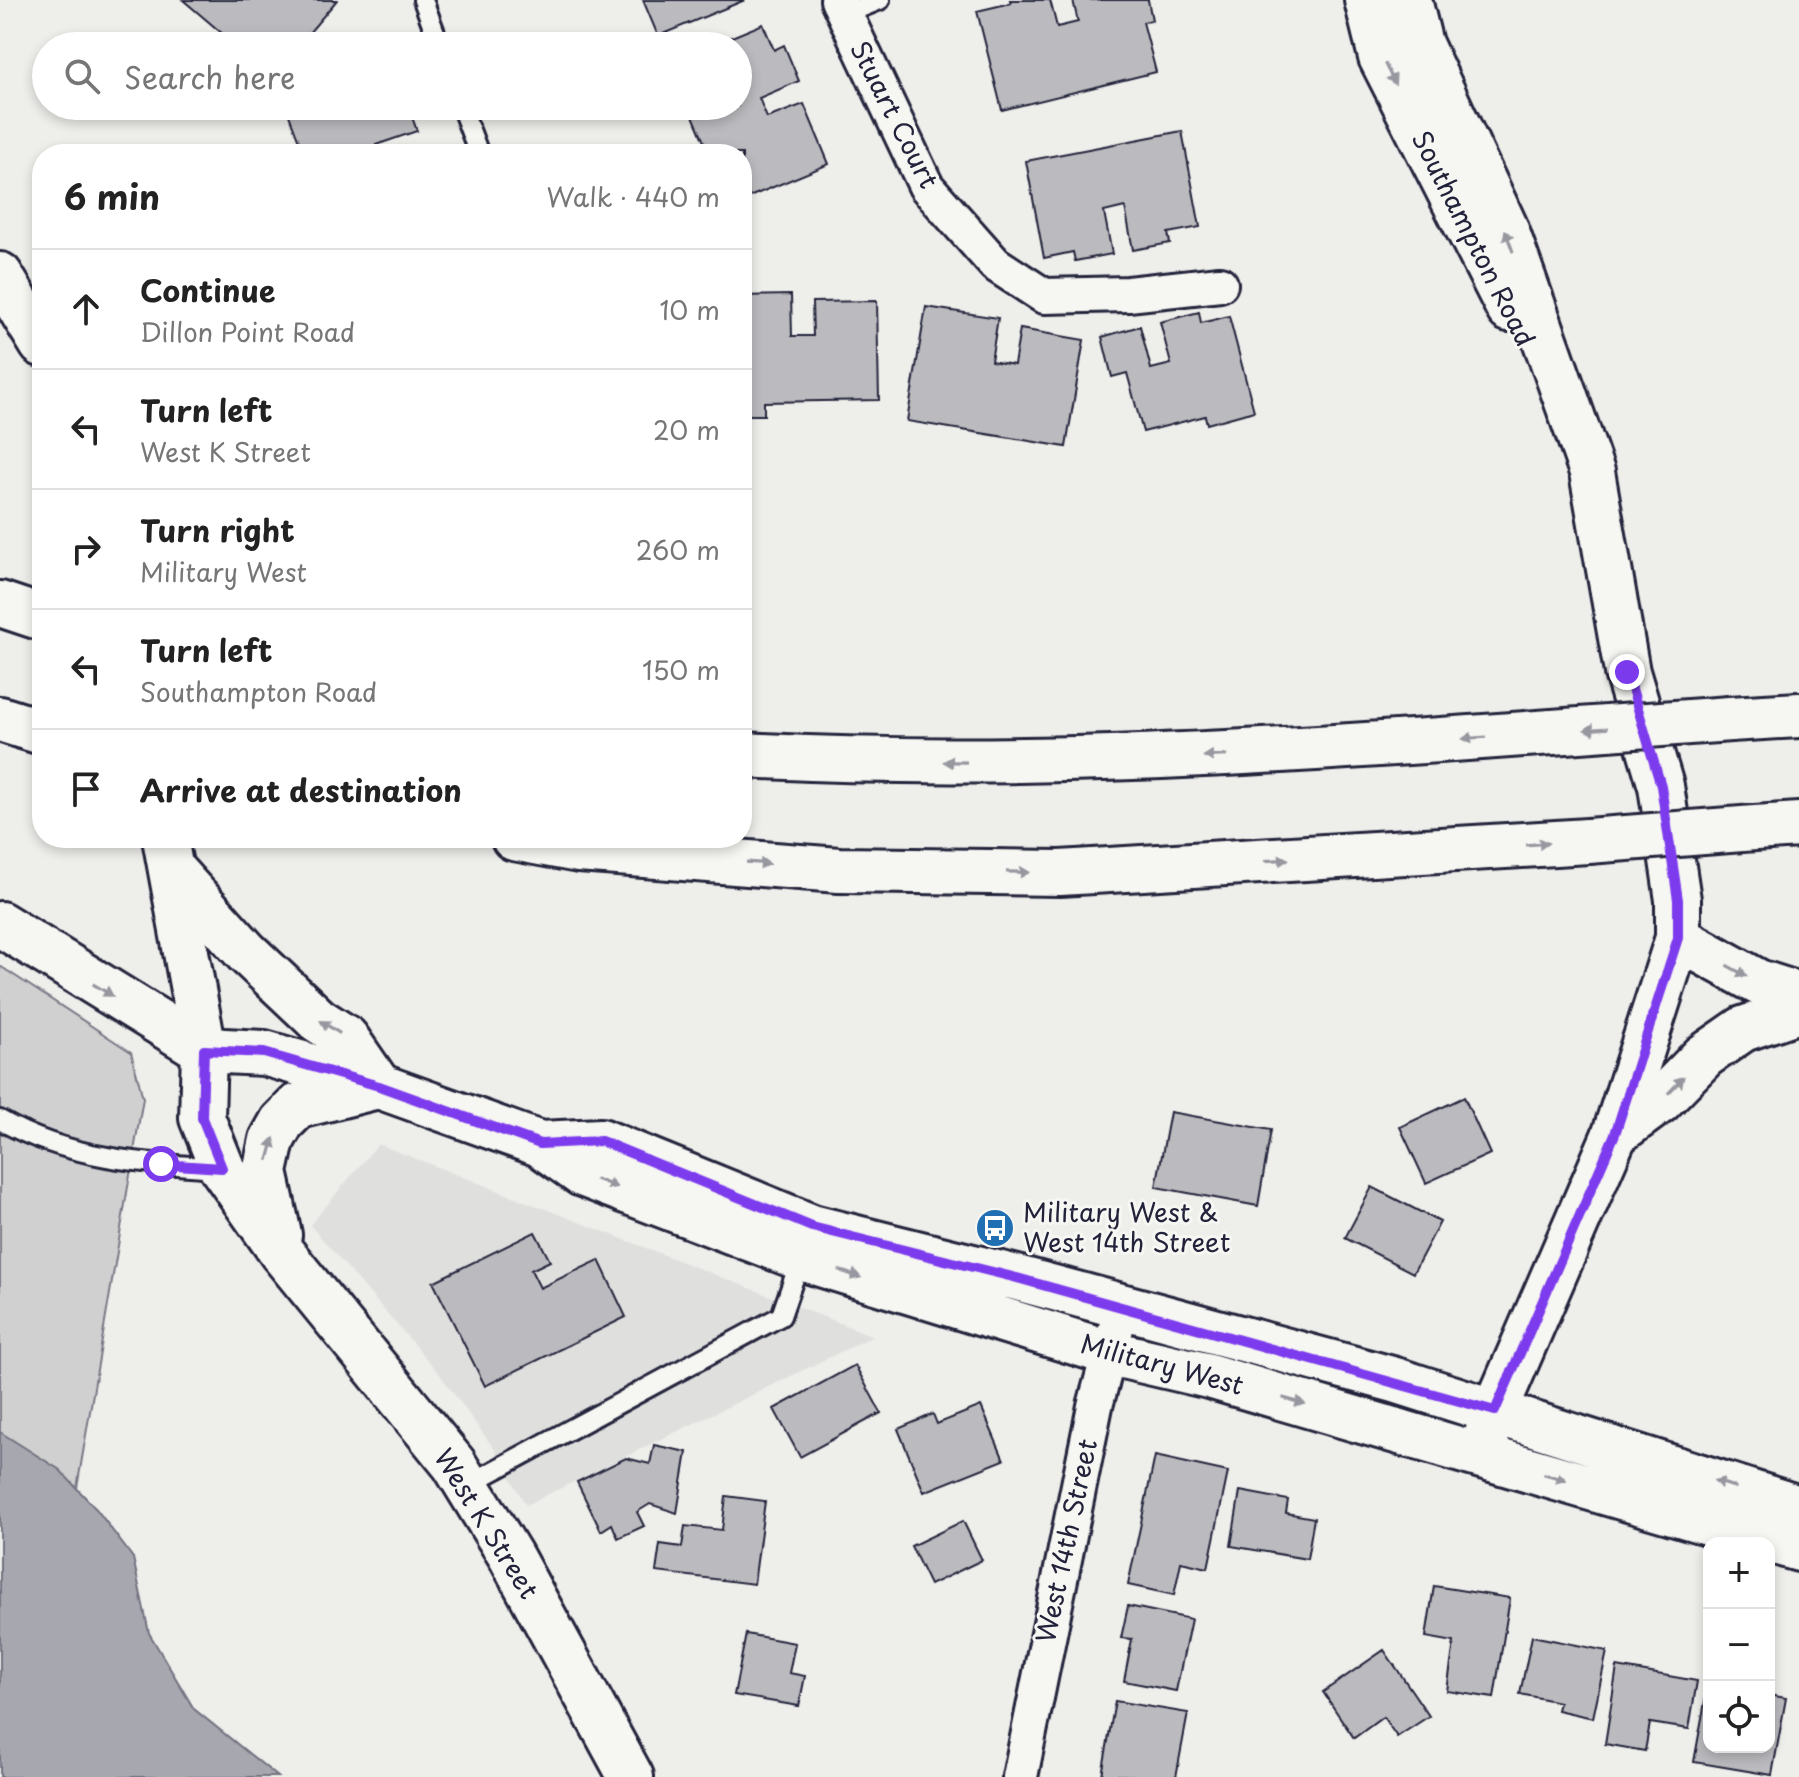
<!DOCTYPE html>
<meta charset="utf-8">
<style>
body{margin:0;font-family:"Playpen Sans",sans-serif;background:#f2f2f2;color:#222}
.controls{position:absolute;right:24px;bottom:24px;display:grid;overflow:hidden;border-radius:16px;box-shadow:0 4px 12px #0003}
.controls button{width:72px;height:72px;display:grid;place-items:center;padding:0;border:0;border-bottom:2px solid #e0e0e0;background:#fff;color:#222;font:40px sans-serif}
.stop{position:absolute;width:24px;height:24px;margin:-18px;border:6px solid #7c3aed;border-radius:50%;background:#fff}
.stop.end{background:#7c3aed;border-color:#fff;box-shadow:0 2px 8px #0008}
.list{margin:0;padding:0;list-style:none}
h2{display:flex;justify-content:space-between;align-items:center;height:104px;margin:0;padding:0 32px;font-size:34px}
h2 small{font-size:26px;font-weight:400;color:#767676}
.list li{display:grid;grid-template-columns:52px 1fr auto;gap:24px;align-items:center;box-sizing:border-box;height:120px;padding:0 32px;border-top:2px solid #e0e0e0}
.list b{display:block;font-size:30px;white-space:nowrap}
.list p{margin:0;font-size:26px;white-space:nowrap;color:#767676}
.list em{font-size:26px;font-style:normal;color:#767676}
.icon{flex:none;width:44px;height:44px;fill:none;stroke:currentColor;stroke-width:2;stroke-linecap:round;stroke-linejoin:round}
.map{position:relative;flex:none;width:1799px;height:1777px;overflow:hidden}
.search{position:absolute;background:#fff;box-shadow:0 4px 12px #0003;left:32px;top:32px;width:720px;height:88px;display:flex;align-items:center;gap:20px;box-sizing:border-box;padding:0 28px;border-radius:44px;color:#767676;font-size:30px}
.panel{position:absolute;background:#fff;box-shadow:0 4px 12px #0003;left:32px;top:144px;width:720px;height:704px;border-radius:32px}
.map>svg:first-child{display:block}
.built{fill:#dfdfde}
.green{fill:#d0d0d1;stroke:#797986;stroke-width:2}
.water{fill:#a7a7af;stroke:#727281;stroke-width:2}
.building{fill:#bbbbbf;stroke:#22223b;stroke-width:2}
.lines{fill:none;stroke-linecap:round;stroke-linejoin:round}
.lane-casing{stroke:#22223b;stroke-width:24}
.street-casing{stroke:#22223b;stroke-width:40}
.secondary-casing{stroke:#22223b;stroke-width:50}
.highway-casing{stroke:#22223b;stroke-width:50}
.lane{stroke:#f6f6f2;stroke-width:18}
.street{stroke:#f6f6f2;stroke-width:34}
.secondary{stroke:#f6f6f2;stroke-width:44}
.highway{stroke:#f6f6f2;stroke-width:44}
.highway-bridge-casing{stroke:#22223b;stroke-width:50;stroke-linecap:butt}
.highway-bridge{stroke:#f6f6f2;stroke-width:44}
.oneway{fill:#9797a0}
.route{stroke:#7c3aed;stroke-width:10}
.labels{text-anchor:middle;stroke-width:6;stroke-linejoin:round;paint-order:stroke}
.street-label{font-size:26px;fill:#22223b;stroke:#f6f6f2}
.poi-label{font-size:26px;fill:#22223b;stroke:#f6f6f2;text-anchor:start}
</style>
<div class="map">
<svg width="1799" height="1777" viewBox="0 0 1799 1777">
<rect width="100%" height="100%" fill="#eeeeeb"/>
<filter id="ink" filterUnits="userSpaceOnUse"><feTurbulence type="fractalNoise" baseFrequency=".0125" numOctaves="2"/><feDisplacementMap in="SourceGraphic" scale="16" xChannelSelector="R" yChannelSelector="G"/><feConvolveMatrix kernelMatrix="1 2 1 2 8 2 1 2 1" color-interpolation-filters="sRGB"/></filter>
<g filter="url(#ink)">
<!-- built -->
<path class="built" d="M378,1144l495,192 -347,169 -31,-55 -57,-78 -128,-147z"/>
<!-- green -->
<path class="green" d="M0,966l131,86 12,46 -66,390 -77,-52z"/>
<!-- water -->
<path class="water" d="M0,1432l60,38 37,40 36,48 16,75 45,76 84,68h-278z"/>
<!-- building -->
<path class="building" d="M183,0h154l-39,46h-61z
M643,0h102l-87,36z
M1010,0h40l7,27 21,-5 -5,-22h75l4,20 -9,2 13,50 -154,38 -25,-99 34,-8z
M763,24l11,26 10,-5 15,36 -40,17 8,20 37,-14 25,60 -87,36v-46h-33l-20,-48h49v-60h-28z
M408,106l9,25 -41,14 3,9h-70l-2,-7 -5,2 -16,-42z
M1182,131l18,96 -32,6 2,10 -37,7 -8,-43 -21,5 8,42 -37,7 -2,-9 -29,6 -18,-97z
M791,295l1,41h21l-1,-34 65,-1 2,99 -115,2v13h-22v-119z
M926,307l72,11 -7,43 23,4 6,-36 64,11 -18,107 -159,-26z
M1199,312l2,11 28,-7 25,95 -47,13 -2,-8 -62,16 -16,-59 -15,4 -10,-40 38,-11 11,43 20,-5 -11,-42z
M1464,1097l26,57 -64,29 -26,-56z
M1170,1112l101,18 -13,76 -102,-19z
M1372,1187l68,35 -27,51 -68,-35z
M535,1232l15,29 -19,9 9,18 59,-28 27,57 -141,69 -52,-104z
M855,1365l26,48 -81,44 -26,-48z
M981,1406l23,54 -80,32 -26,-63 35,-15 4,10z
M654,1445l33,7 -10,61 -27,-9 -13,8 7,14 -26,12 -6,-14 -11,7 -24,-49 49,-24 24,6z
M1155,1456l73,16 -20,96 -27,-6 -7,33 -46,-10z
M1240,1491l48,9 -2,13 28,5 -7,41 -76,-13z
M726,1496l39,5 -11,83 -98,-12 4,-28 22,3 3,-21 37,4z
M963,1521l19,39 -52,25 -19,-39z
M1434,1586l76,12 -16,100 -47,-7 7,-49 -28,-5z
M1128,1606l63,13 -15,72 -52,-10 8,-42 -11,-1z
M746,1634l49,9 -6,30 16,3 -6,30 -65,-11z
M1532,1636l75,15 -14,67 -36,-8 2,-8 -39,-8z
M1384,1650l45,66 -32,21 -14,-20 -29,21 -31,-46z
M1617,1667l80,14 -8,48 -39,-6 -5,28 -40,-7z
M1708,1685l1,62h60v-52l17,3 -14,77 -78,-13z
M1115,1701l73,12 -12,64 -74,-2z"/>
<g class="lines">
<defs>
<path id="lane" d="M423,0l17,46
M843,15l37,-15
M461,106l18,48
M0,1120c67,39 146,44 222,48
M467,1485l314,-169 21,-61"/>
<path id="street" d="M838,0l88,186 69,78 49,32 84,-2 92,-10
M1020,1777l75,-371 27,-100"/>
<path id="secondary" d="M1367,0l14,57 128,252
M1409,0l11,44 85,183 87,245 35,200 34,114 17,114v38l-63,196 -120,277 -15,44
M540,1144l61,-3 211,86 205,51 378,102 404,128
M279,1235l-14,-63 7,-32 10,-18 16,-16 80,-20
M631,1777l-121,-222 -56,-91 -172,-211 -60,-85 -20,-50 2,-68 60,3 115,33 161,58 42,30 219,84 309,95 99,23 590,173"/>
<path id="highway" d="M0,275l42,69
M0,604l42,14
M0,719l42,13
M1730,719l69,-4
M742,755c271,15 539,-3 810,-23
M1755,828l44,-3
M165,838l39,212
M514,838l65,12 260,20 221,3 528,-32
M171,869l75,83 72,68 28,18 33,48
M0,924l204,126
M1678,938l80,44 41,13
M1615,1134l45,-33 44,-45 39,-27 56,-19"/>
</defs>
<!-- lane casing -->
<use href="#lane" class="lane-casing"/>
<!-- street casing -->
<use href="#street" class="street-casing"/>
<!-- secondary casing -->
<use href="#secondary" class="secondary-casing"/>
<!-- highway casing -->
<use href="#highway" class="highway-casing"/>
<!-- lane -->
<use href="#lane" class="lane"/>
<!-- street -->
<use href="#street" class="street"/>
<!-- secondary -->
<use href="#secondary" class="secondary"/>
<!-- highway -->
<use href="#highway" class="highway"/>
<defs>
<path id="highway-bridge" d="M1552,732l178,-13
M1588,841l167,-13"/>
</defs>
<!-- highway-bridge casing -->
<use href="#highway-bridge" class="highway-bridge-casing"/>
<!-- highway-bridge -->
<use href="#highway-bridge" class="highway-bridge"/>
</g>
<!-- one-way arrows -->
<defs><path id="oneway-solid" d="M-6-.8H1V-3.2L6.5 0L1 3.2V.8H-6Z" transform="scale(2)"/></defs>
<g class="oneway">
<use href="#oneway-solid" transform="translate(1390 74) rotate(63)"/>
<use href="#oneway-solid" transform="translate(1509 241) rotate(-110)"/>
<use href="#oneway-solid" transform="translate(1596 729) rotate(176)"/>
<use href="#oneway-solid" transform="translate(1474 738) rotate(176)"/>
<use href="#oneway-solid" transform="translate(1215 756) rotate(178)"/>
<use href="#oneway-solid" transform="translate(955 762) rotate(-179)"/>
<use href="#oneway-solid" transform="translate(1537 844) rotate(-4)"/>
<use href="#oneway-solid" transform="translate(1277 860) rotate(-3)"/>
<use href="#oneway-solid" transform="translate(758 863) rotate(4)"/>
<use href="#oneway-solid" transform="translate(1018 872) rotate(1)"/>
<use href="#oneway-solid" transform="translate(1737 971) rotate(29)"/>
<use href="#oneway-solid" transform="translate(103 990) rotate(31)"/>
<use href="#oneway-solid" transform="translate(330 1027) rotate(-147)"/>
<use href="#oneway-solid" transform="translate(1676 1085) rotate(-47)"/>
<use href="#oneway-solid" transform="translate(271 1149) rotate(-75)"/>
<use href="#oneway-solid" transform="translate(606 1183) rotate(21)"/>
<use href="#oneway-solid" transform="translate(850 1274) rotate(18)"/>
<use href="#oneway-solid" transform="translate(1294 1401) rotate(16)"/>
<use href="#oneway-solid" transform="translate(1555 1477) rotate(16)"/>
<use href="#oneway-solid" transform="translate(1725 1484) rotate(-162)"/>
</g>
</g>
<g class="lines" filter="url(#ink)">
<!-- route -->
<path class="route" d="M161,1164l61,4 -20,-50 2,-68 60,3 115,33 161,58 61,-3 211,86 205,51 478,133 120,-277 63,-196v-38l-17,-114 -34,-114"/>
</g>
<!-- icons -->
<defs>
<symbol id="bus-disc" viewBox="-11 -11 22 22"><circle r="9.5" fill="#1f6fb2" stroke="#f6f6f2"/><path d="M-5-6H5V4H4V6H2V4H-2V6H-4V4H-5ZM-3.5-4V0h7V-4ZM-3.5 1.2v1.5H-2V1.2ZM2 1.2v1.5H3.5V1.2Z" fill="#fff"/></symbol>
</defs>
<g fill-rule="evenodd">
<use href="#bus-disc" x="973" y="1206" width="44" height="44"/>
</g>
<g class="labels">
<!-- street labels -->
<g class="street-label">
<text transform="translate(894 115) rotate(63)" y="9">Stuart Court</text>
<text transform="translate(1473 239) rotate(63)" y="9">Southampton Road</text>
<text transform="translate(1162 1365) rotate(15)" y="9">Military West</text>
<text transform="translate(486 1524) rotate(58)" y="9">West K Street</text>
<text transform="translate(1067 1541) rotate(-78)" y="9">West 14th Street</text>
</g>
<!-- poi labels -->
<g class="poi-label">
<text x="1023" y="1222">Military West &amp;<tspan x="1023" dy="30">West 14th Street</tspan></text>
</g>
</g>
</svg>
<div class="controls">
<button>+</button>
<button>−</button>
<button><svg class="icon" aria-label="locate" viewBox="0 0 24 24"><circle cx="12" cy="12" r="6"/><path d="M12 2v4M12 18v4M2 12h4M18 12h4"/></svg></button>
</div>
<div class="stop" style="left:161px;top:1164px"></div>
<div class="stop end" style="left:1627px;top:672px"></div>
<div class="search"><svg class="icon" aria-label="search" viewBox="0 0 24 24"><circle cx="10" cy="10" r="6"/><path d="M15 15l6 6"/></svg>Search here</div>
<section class="panel">
<h2>6 min<small>Walk · 440 m</small></h2>
<ul class="list">
<li><svg class="icon" aria-label="ahead" viewBox="0 0 24 24"><path d="M12 20V5M6 11l6-6 6 6"/></svg><div><b>Continue</b><p>Dillon Point Road</p></div><em>10 m</em></li>
<li><svg class="icon" aria-label="left" viewBox="0 0 24 24"><path d="M17 20v-9H6M10 6l-5 5 5 5"/></svg><div><b>Turn left</b><p>West K Street</p></div><em>20 m</em></li>
<li><svg class="icon" aria-label="right" viewBox="0 0 24 24"><path d="M7 20v-9h11M14 6l5 5-5 5"/></svg><div><b>Turn right</b><p>Military West</p></div><em>260 m</em></li>
<li><svg class="icon" aria-label="left" viewBox="0 0 24 24"><path d="M17 20v-9H6M10 6l-5 5 5 5"/></svg><div><b>Turn left</b><p>Southampton Road</p></div><em>150 m</em></li>
<li><svg class="icon" aria-label="arrive" viewBox="0 0 24 24"><path d="M6 21V4h12l-3 4 3 4H6"/></svg><div><b>Arrive at destination</b></div></li>
</ul>
</section>
</div>
